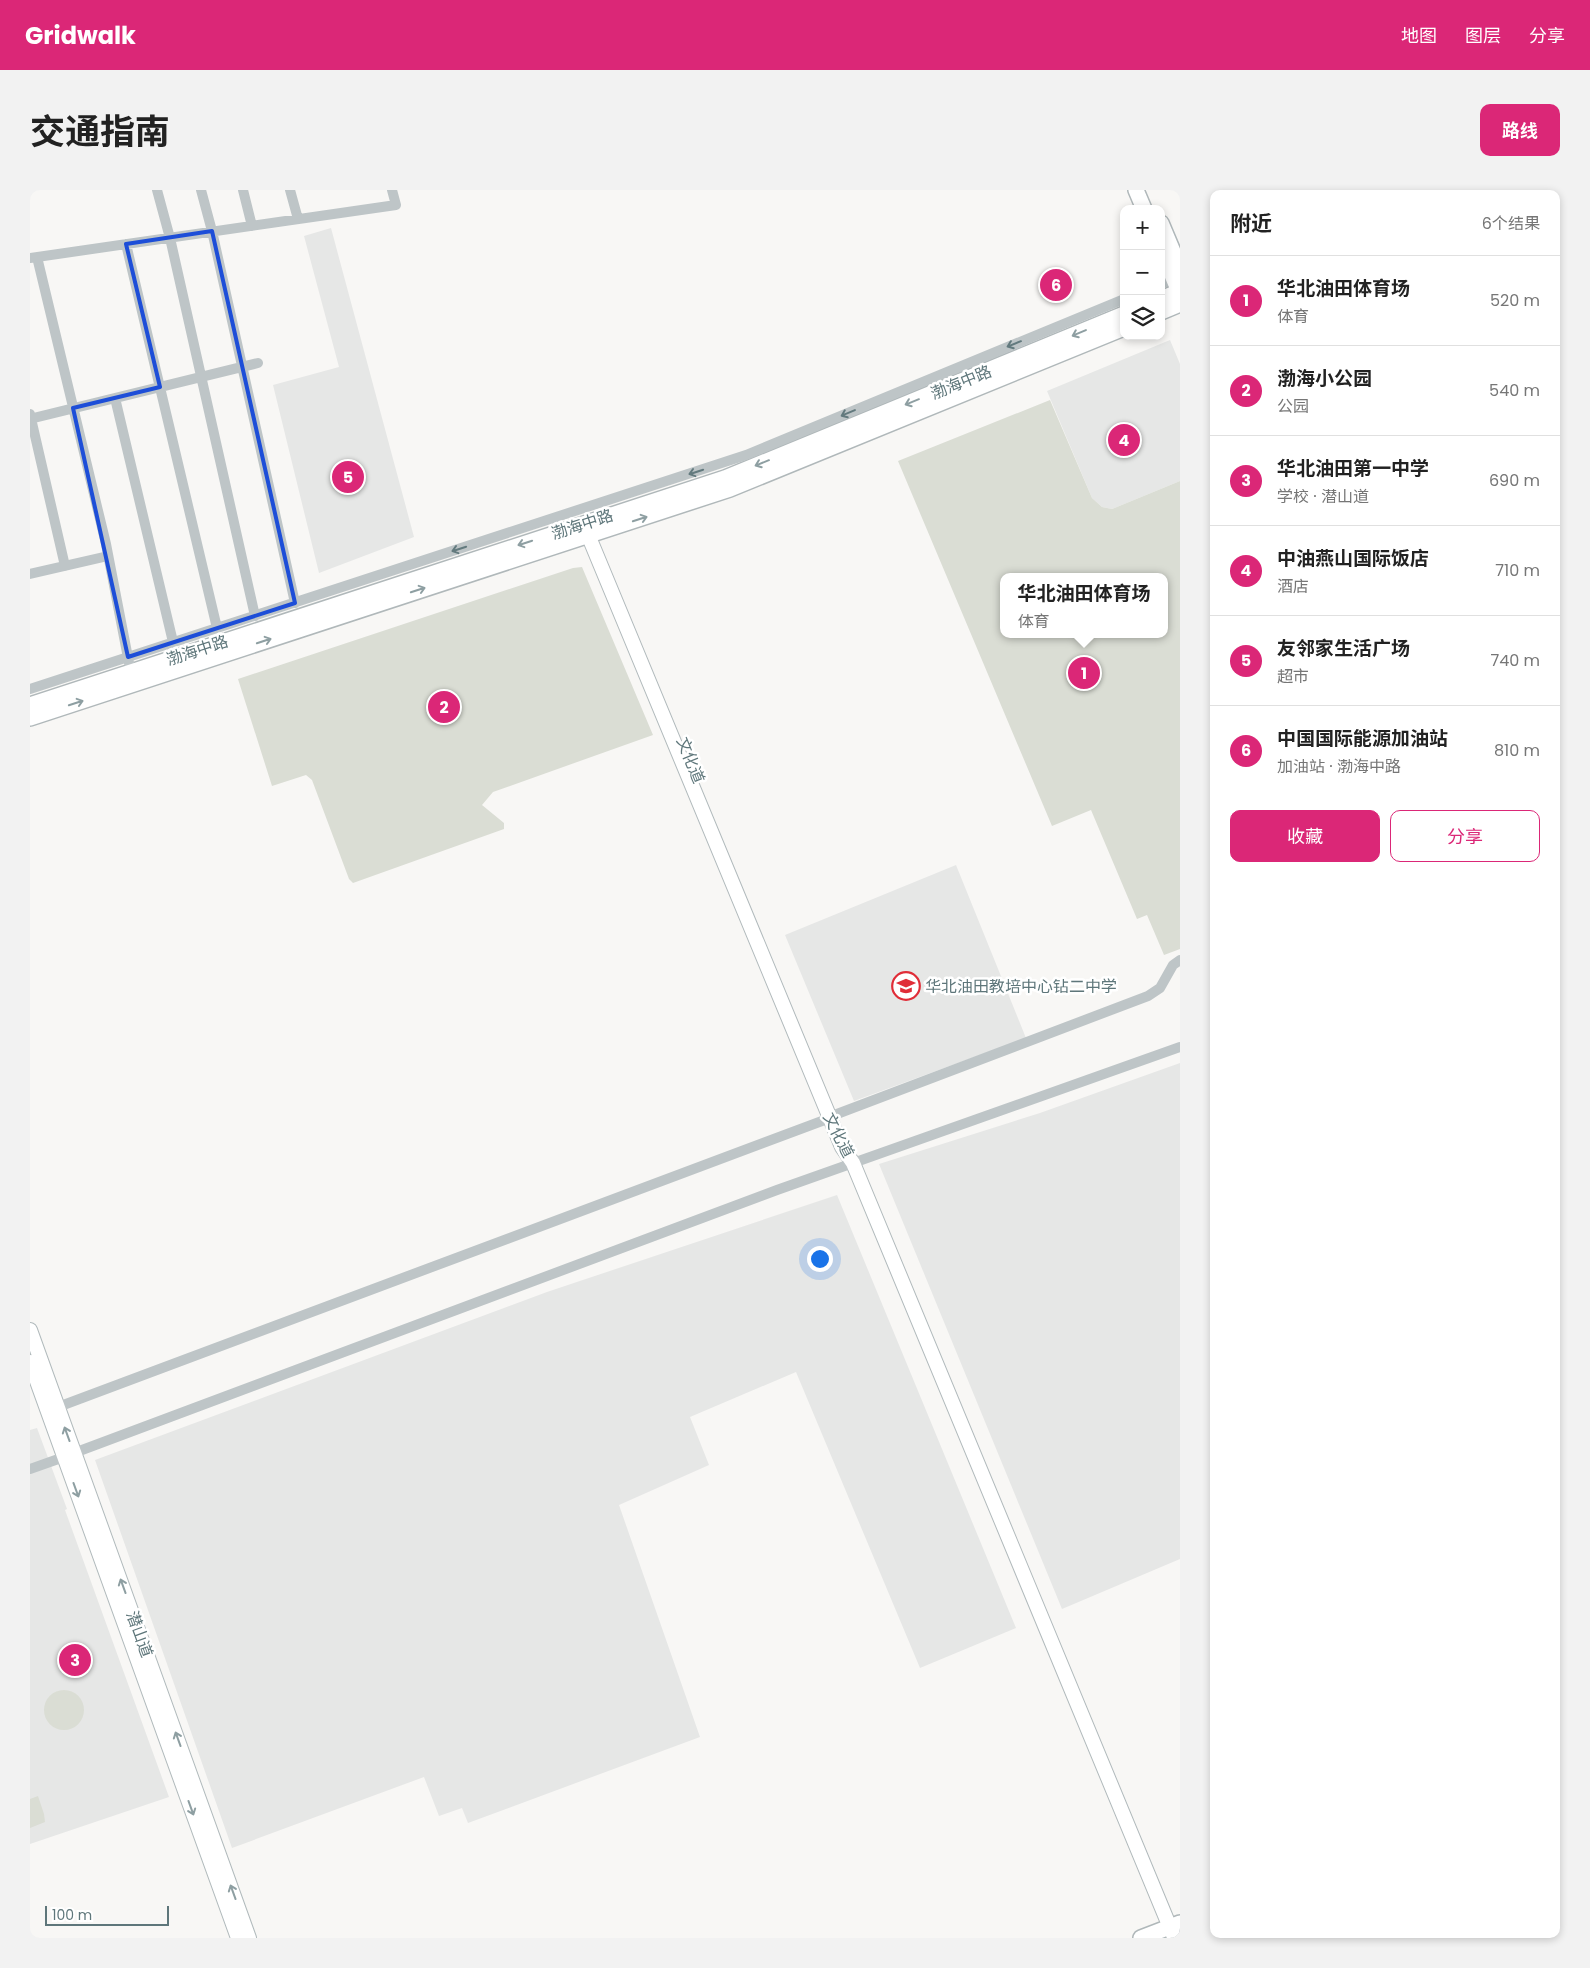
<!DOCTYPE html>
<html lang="zh">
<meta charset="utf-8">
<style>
body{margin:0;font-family:Poppins,"Noto Sans SC",sans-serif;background:#f2f2f2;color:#222}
.controls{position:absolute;right:15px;top:15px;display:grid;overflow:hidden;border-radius:10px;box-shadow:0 2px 8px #0003}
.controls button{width:45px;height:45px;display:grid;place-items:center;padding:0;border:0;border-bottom:1px solid #e0e0e0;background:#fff;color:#222;font:25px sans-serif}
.scale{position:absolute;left:15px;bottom:12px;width:124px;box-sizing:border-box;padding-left:5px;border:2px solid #5e767a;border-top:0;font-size:14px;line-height:18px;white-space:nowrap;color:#5e767a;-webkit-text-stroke:4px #fff;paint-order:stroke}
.you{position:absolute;left:789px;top:1068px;width:18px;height:18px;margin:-12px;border:4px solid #fff;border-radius:50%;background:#1a73e8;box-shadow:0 0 0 8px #1a73e833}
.badge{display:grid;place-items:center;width:32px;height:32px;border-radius:50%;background:#db2777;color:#fff;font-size:16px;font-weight:700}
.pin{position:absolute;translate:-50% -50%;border:2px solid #fff;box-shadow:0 1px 5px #0006}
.popup{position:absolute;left:970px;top:383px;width:168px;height:65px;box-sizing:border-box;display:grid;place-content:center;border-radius:10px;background:#fff;filter:drop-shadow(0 1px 4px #0005);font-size:16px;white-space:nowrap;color:#767676}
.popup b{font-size:19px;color:#222}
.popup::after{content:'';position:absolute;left:50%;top:100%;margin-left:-10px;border:10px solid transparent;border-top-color:#fff}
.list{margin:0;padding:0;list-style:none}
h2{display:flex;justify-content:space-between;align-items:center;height:65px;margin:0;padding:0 20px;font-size:21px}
h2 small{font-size:16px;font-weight:400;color:#767676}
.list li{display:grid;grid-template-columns:32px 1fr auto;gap:15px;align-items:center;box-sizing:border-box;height:90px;padding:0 20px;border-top:1px solid #e0e0e0}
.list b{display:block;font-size:19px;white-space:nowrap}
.list p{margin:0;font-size:16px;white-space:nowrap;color:#767676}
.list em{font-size:16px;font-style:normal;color:#767676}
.actions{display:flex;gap:10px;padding:15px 20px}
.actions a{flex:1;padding:11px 0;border:1px solid #db2777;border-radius:10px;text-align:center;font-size:18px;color:#db2777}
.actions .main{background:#db2777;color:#fff}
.icon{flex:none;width:28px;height:28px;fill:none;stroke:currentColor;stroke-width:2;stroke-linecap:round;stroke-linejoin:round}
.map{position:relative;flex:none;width:1150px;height:1748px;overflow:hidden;border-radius:10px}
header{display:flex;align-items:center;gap:30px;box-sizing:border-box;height:70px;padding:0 25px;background:#db2777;color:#fff}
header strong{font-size:24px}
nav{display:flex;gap:28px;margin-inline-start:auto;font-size:18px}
.intro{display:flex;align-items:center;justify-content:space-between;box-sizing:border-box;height:120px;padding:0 30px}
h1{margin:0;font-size:35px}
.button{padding:12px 22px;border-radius:10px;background:#db2777;color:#fff;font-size:18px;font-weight:700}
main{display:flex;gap:30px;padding:0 30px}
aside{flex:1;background:#fff;border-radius:10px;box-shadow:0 2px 8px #0003}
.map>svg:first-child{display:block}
.built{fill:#e6e7e6}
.green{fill:#daddd4;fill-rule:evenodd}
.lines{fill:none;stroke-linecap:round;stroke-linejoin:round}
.secondary-casing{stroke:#b1babc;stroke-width:16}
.primary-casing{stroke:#b0b8ba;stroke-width:18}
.street{stroke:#bec5c7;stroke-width:10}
.secondary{stroke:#fff;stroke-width:14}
.primary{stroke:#fff;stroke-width:15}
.oneway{stroke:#8e9fa2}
.oneway2{stroke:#637a7e}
.marked{fill:none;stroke:#1d4ed8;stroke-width:4;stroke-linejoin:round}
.labels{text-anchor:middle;stroke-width:5;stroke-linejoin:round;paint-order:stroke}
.street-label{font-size:16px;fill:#5e767a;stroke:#fff}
.poi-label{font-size:16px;fill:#5e767a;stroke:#fff;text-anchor:start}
</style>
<header>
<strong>Gridwalk</strong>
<nav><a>地图</a><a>图层</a><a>分享</a></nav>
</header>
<div class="intro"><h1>交通指南</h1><a class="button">路线</a></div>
<main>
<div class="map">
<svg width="1150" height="1748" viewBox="0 0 1150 1748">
<rect width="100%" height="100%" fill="#f8f7f5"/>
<!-- built -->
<path class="built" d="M301,38l83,309 -95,36 -46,-188 66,-18 -35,-131z
M1140,150l10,24v117l-68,28 -10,-2 -10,-9 -45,-107z
M926,675l70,173 -172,63 -69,-166z
M1150,873v496l-118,50 -183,-445 161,-51z
M807,1005l179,433 -96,40 -124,-296 -106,45 19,48 -90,40 81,232 -232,86 -6,-15 -23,8 -15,-39 -192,71 -137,-388 452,-168z
M7,1238l30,81 -2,1 104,287 -139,47v-414z"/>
<!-- green -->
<path class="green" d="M1020,210l42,98 10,9 10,2 68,-28v468l-16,6 -17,-40 -10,4 -46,-109 -39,16 -154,-365zM974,387h160v57h-160z
M552,377l71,168 -160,57 -11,13 22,18v6l-151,54 -4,-4 -37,-99 -6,-5 -34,11 -34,-107 335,-111z
M14 1520a20 20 0 1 1 40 0a20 20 0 1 1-40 0Z
M8,1606l6,18 1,8 -15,6v-29z"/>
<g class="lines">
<defs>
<path id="secondary" d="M554,335l258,622 11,16 321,774
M0,1140l219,608
M0,1172l208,576"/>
<path id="primary" d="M1106,0l8,19
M1131,33l19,45
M1134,66l16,38
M1131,109l19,-8
M1131,122l19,-8
M0,515l695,-227 399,-164
M0,528l700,-229 394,-161
M1111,1748l39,-15
M1149,1748l1,-1"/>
</defs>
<!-- secondary casing -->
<use href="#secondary" class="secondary-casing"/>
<!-- primary casing -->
<use href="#primary" class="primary-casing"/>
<!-- street -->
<path class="street" d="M127,0l13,48 85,378
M171,0l11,41 83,372
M213,0l9,36
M260,0l8,29
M96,54l91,384
M7,67l69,287 23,119
M0,68l366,-53 -4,-15
M1131,94l12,-5
M85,208l58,244
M0,224l35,152
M0,229l228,-56
M0,384l78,-18
M0,499l716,-234 378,-156
M807,924l311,-118 12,-8 13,-23 7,-5
M28,1217l772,-289
M44,1263l703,-263 403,-143
M0,1279l34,-12"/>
<!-- secondary -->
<use href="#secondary" class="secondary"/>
<!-- primary -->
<use href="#primary" class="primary"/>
</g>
<!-- one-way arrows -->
<defs><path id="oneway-shaft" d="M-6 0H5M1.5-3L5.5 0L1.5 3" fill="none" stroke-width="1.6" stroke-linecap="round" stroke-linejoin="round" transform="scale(1.25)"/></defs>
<g class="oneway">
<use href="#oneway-shaft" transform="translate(1049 143) rotate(157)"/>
<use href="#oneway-shaft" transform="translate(882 212) rotate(158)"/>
<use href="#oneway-shaft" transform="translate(732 273) rotate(158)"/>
<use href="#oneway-shaft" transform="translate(610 329) rotate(-18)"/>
<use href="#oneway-shaft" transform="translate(495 353) rotate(162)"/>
<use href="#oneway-shaft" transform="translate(388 400) rotate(-18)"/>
<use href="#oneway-shaft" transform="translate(234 451) rotate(-18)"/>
<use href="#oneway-shaft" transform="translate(46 513) rotate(-18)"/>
<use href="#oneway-shaft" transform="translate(37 1244) rotate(-110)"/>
<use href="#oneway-shaft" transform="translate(46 1300) rotate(70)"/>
<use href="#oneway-shaft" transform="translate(93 1396) rotate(-110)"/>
<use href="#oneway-shaft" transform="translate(148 1549) rotate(-110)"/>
<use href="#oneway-shaft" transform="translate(161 1618) rotate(70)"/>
<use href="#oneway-shaft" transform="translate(203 1702) rotate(-110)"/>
</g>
<g class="oneway2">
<use href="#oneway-shaft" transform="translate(984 154) rotate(158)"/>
<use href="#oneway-shaft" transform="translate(818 223) rotate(157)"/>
<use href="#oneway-shaft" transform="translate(666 282) rotate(162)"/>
<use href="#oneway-shaft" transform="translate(429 359) rotate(162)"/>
</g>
<!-- marked area -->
<path class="marked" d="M182,41l83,372 -167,54 -55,-249 87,-21 -34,-143z"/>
<!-- icons -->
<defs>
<symbol id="school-ring" viewBox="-11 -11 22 22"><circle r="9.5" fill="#fff" stroke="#e02d38" stroke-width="1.5"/><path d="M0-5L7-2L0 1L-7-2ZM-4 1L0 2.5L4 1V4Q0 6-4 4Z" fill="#e02d38"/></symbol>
</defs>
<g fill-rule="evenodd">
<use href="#school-ring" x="860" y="780" width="32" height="32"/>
</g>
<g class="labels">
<!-- street labels -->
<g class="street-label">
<text transform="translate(931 192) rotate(-22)" y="6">渤海中路</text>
<text transform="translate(552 334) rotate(-18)" y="6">渤海中路</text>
<text transform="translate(167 460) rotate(-18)" y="6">渤海中路</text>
<text transform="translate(661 570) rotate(68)" y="6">文化道</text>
<text transform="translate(809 945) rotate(63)" y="6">文化道</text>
<text transform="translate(110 1444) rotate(70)" y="6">潜山道</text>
</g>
<!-- poi labels -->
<g class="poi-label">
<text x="895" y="802">华北油田教培中心钻二中学</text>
</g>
</g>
</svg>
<div class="controls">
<button>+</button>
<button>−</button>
<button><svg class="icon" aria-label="layers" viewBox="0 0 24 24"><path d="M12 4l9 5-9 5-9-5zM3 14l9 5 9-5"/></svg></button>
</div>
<div class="scale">100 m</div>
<div class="you"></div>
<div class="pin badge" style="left:1054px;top:483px">1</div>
<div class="popup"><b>华北油田体育场</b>体育</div>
<div class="pin badge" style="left:414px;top:517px">2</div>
<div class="pin badge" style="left:45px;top:1470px">3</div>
<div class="pin badge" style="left:1094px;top:250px">4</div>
<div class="pin badge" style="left:318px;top:287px">5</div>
<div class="pin badge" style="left:1026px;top:95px">6</div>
</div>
<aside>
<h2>附近<small>6个结果</small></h2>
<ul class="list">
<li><span class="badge">1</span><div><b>华北油田体育场</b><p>体育</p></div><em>520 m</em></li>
<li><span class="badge">2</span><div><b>渤海小公园</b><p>公园</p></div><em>540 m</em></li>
<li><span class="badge">3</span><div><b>华北油田第一中学</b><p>学校 · 潜山道</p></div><em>690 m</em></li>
<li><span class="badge">4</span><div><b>中油燕山国际饭店</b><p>酒店</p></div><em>710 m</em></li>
<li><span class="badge">5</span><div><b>友邻家生活广场</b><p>超市</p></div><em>740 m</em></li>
<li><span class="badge">6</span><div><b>中国国际能源加油站</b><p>加油站 · 渤海中路</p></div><em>810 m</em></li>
</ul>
<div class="actions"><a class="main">收藏</a><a>分享</a></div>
</aside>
</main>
